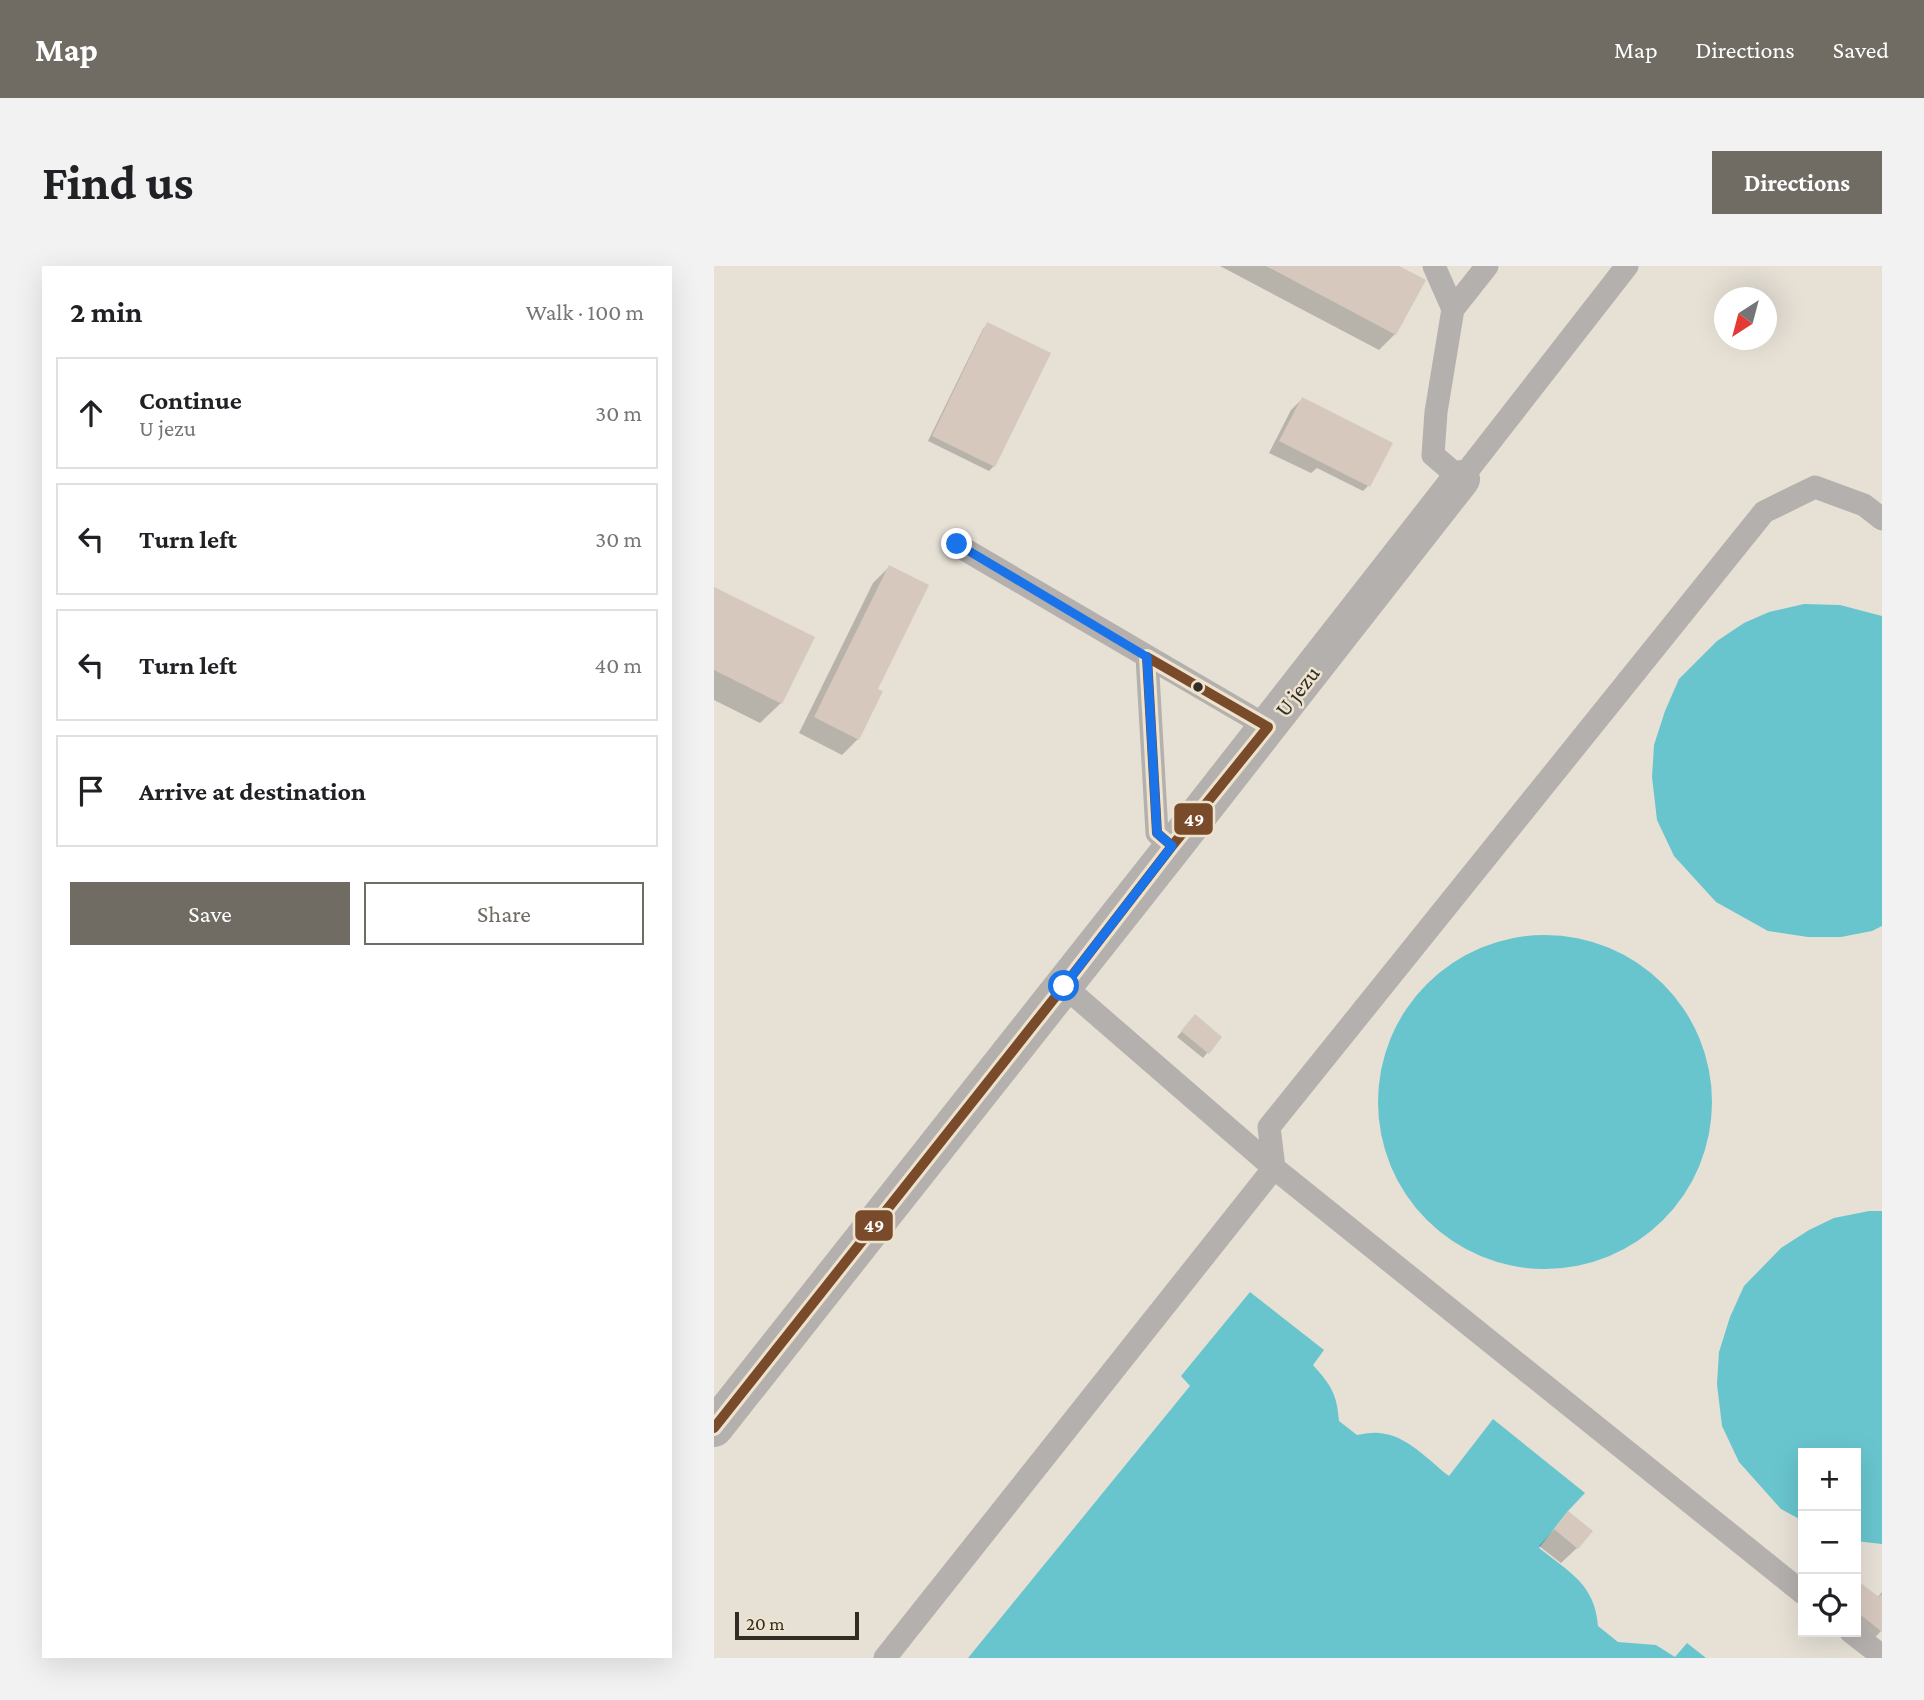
<!DOCTYPE html>
<meta charset="utf-8">
<style>
body{margin:0;font-family:"Crimson Pro",serif;background:#f2f2f2;color:#202124}
.controls{position:absolute;right:21px;bottom:21px;display:grid;overflow:hidden;border-radius:0px;box-shadow:0 7px 28px #0002}
.controls button{width:63px;height:63px;display:grid;place-items:center;padding:0;border:0;border-bottom:2px solid #e0e0e0;background:#fff;color:#202124;font:35px sans-serif}
.compass{position:absolute;left:1000px;top:21px;width:63px;height:63px;border-radius:50%;background:#fff;box-shadow:0 7px 28px #0002;rotate:216deg}
.scale{position:absolute;left:21px;bottom:18px;width:124px;box-sizing:border-box;padding-left:7px;border:4px solid #312d25;border-top:0;font-size:19px;line-height:24px;white-space:nowrap;color:#312d25;-webkit-text-stroke:5px #ede3ce;paint-order:stroke}
.stop{position:absolute;width:21px;height:21px;margin:-16px;border:5px solid #1a73e8;border-radius:50%;background:#fff}
.stop.end{background:#1a73e8;border-color:#fff;box-shadow:0 2px 7px #0008}
.list{margin:0;padding:0;list-style:none}
h2{display:flex;justify-content:space-between;align-items:center;height:91px;margin:0;padding:0 28px;font-size:30px}
h2 small{font-size:23px;font-weight:400;color:#757577}
.list li{display:grid;grid-template-columns:46px 1fr auto;gap:21px;align-items:center;box-sizing:border-box;height:112px;margin:0 14px 14px;padding:0 14px;border:2px solid #e0e0e0;border-radius:0px}
.list b{display:block;font-size:26px;white-space:nowrap}
.list p{margin:0;font-size:23px;white-space:nowrap;color:#757577}
.list em{font-size:23px;font-style:normal;color:#757577}
.actions{display:flex;gap:14px;padding:21px 28px}
.actions a{flex:1;padding:16px 0;border:2px solid #706c63;border-radius:0px;text-align:center;font-size:24px;color:#706c63}
.actions .main{background:#706c63;color:#fff}
.icon{flex:none;width:38px;height:38px;fill:none;stroke:currentColor;stroke-width:2;stroke-linecap:round;stroke-linejoin:round}
.map{position:relative;flex:none;width:1168px;height:1392px;overflow:hidden;border-radius:0px}
header{display:flex;align-items:center;gap:42px;box-sizing:border-box;height:98px;padding:0 35px;background:#706c63;color:#fff}
header strong{font-size:33px}
nav{display:flex;gap:38px;margin-inline-start:auto;font-size:24px}
.intro{display:flex;align-items:center;justify-content:space-between;box-sizing:border-box;height:168px;padding:0 42px}
h1{margin:0;font-size:49px}
.button{padding:18px 32px;border-radius:0px;background:#706c63;color:#fff;font-size:24px;font-weight:700}
main{display:flex;gap:42px;padding:0 42px}
aside{flex:1;background:#fff;border-radius:0px;box-shadow:0 7px 28px #0002}
.map>svg:first-child{display:block}
.water{fill:#68c5ce}
.shadow{fill:#0003}
.building{fill:#d7c8be}
.lines{fill:none;stroke-linecap:round;stroke-linejoin:round}
.lane{stroke:#b3b0ad;stroke-width:23}
.street{stroke:#b3b0ad;stroke-width:38}
.bus-1-casing{stroke:#ede3ce;stroke-width:16}
.bus-1{stroke:#7a4b2a;stroke-width:10}
.route{stroke:#1a73e8;stroke-width:9}
.bus-dot{fill:#312d25;stroke:#ede3ce;stroke-width:2.5}
.labels{text-anchor:middle;stroke-width:5;stroke-linejoin:round;paint-order:stroke}
.street-label{font-size:23px;fill:#312d25;stroke:#ede3ce}
.line-badge{stroke:#ede3ce;stroke-width:2.5}
.badge-label{font-size:19px;text-anchor:middle;font-weight:bold;fill:#fff}
</style>
<header>
<strong>Map</strong>
<nav><a>Map</a><a>Directions</a><a>Saved</a></nav>
</header>
<div class="intro"><h1>Find us</h1><a class="button">Directions</a></div>
<main>
<aside>
<h2>2 min<small>Walk · 100 m</small></h2>
<ul class="list">
<li><svg class="icon" aria-label="ahead" viewBox="0 0 24 24"><path d="M12 20V5M6 11l6-6 6 6"/></svg><div><b>Continue</b><p>U jezu</p></div><em>30 m</em></li>
<li><svg class="icon" aria-label="left" viewBox="0 0 24 24"><path d="M17 20v-9H6M10 6l-5 5 5 5"/></svg><div><b>Turn left</b></div><em>30 m</em></li>
<li><svg class="icon" aria-label="left" viewBox="0 0 24 24"><path d="M17 20v-9H6M10 6l-5 5 5 5"/></svg><div><b>Turn left</b></div><em>40 m</em></li>
<li><svg class="icon" aria-label="arrive" viewBox="0 0 24 24"><path d="M6 21V4h12l-3 4 3 4H6"/></svg><div><b>Arrive at destination</b></div></li>
</ul>
<div class="actions"><a class="main">Save</a><a>Share</a></div>
</aside>
<div class="map">
<svg width="1168" height="1392" viewBox="0 0 1168 1392">
<rect width="100%" height="100%" fill="#e6e0d5"/>
<!-- water -->
<path class="water" d="M1090,338l36,1 42,11v310l-10,5 -31,6h-33l-40,-6 -52,-29 -42,-46 -17,-36 -5,-43 2,-32 11,-34 14,-32 38,-38 27,-18 25,-11z
M664 836a167 167 0 1 1 334 0a167 167 0 1 1-334 0Z
M1155,945h13v333l-26,-3v-88h-53v68l-22,-12 -42,-47 -17,-36 -5,-42 2,-32 11,-35 14,-31 37,-38 28,-18 25,-12z
M536,1026l74,58 -11,15c18,20 24,29 26,56l18,14c7,-1 15,-3 22,-2 28,2 49,27 70,43l44,-57 92,74 -17,18 -29,37c30,24 56,36 59,78l20,16 38,3 19,12 12,-14 19,15h-738l222,-272 -9,-10z"/>
<!-- shadow -->
<path class="shadow" d="M506,0h175v68l-16,16z
M274,58l6,142 -5,5 -61,-30 55,-112z
M588,133l88,45 -22,42 -5,5 -46,-23 -6,5 -42,-20 22,-43z
M175,301l-14,123 -17,49 -16,16 -43,-22 74,-150z
M0,323l67,114 -21,20 -46,-23z
M476,756l30,15 -17,21 -26,-21z
M854,1248l9,34 -16,15 -22,-17z
M1143,1316l20,16 5,-6v38l-16,17 -10,-15v-48z"/>
<!-- building -->
<path class="building" d="M552,0h133l27,14 -30,55z
M273,56l64,31 -56,114 -63,-31z
M588,131l91,46 -23,44 -91,-46z
M175,299l40,20 -51,104 5,2 -24,49 -45,-23z
M0,321l101,50 -33,67 -68,-34z
M481,748l27,23 -13,17 -28,-23z
M854,1245l25,20 -15,18 -24,-20z
M1143,1314l22,17 3,-3v38l-26,-21v-29z"/>
<g class="lines">
<!-- lane -->
<path class="lane" d="M720,0l19,43
M773,0l-34,43 -17,103 -3,43 28,24 166,-213
M243,279l311,182
M433,391l10,176 15,13
M350,720l210,182 529,425
M1137,1366l31,24
M171,1392l389,-490 -5,-41 495,-615 51,-25 49,18 18,14"/>
<!-- street -->
<path class="street" d="M0,1162c250,-316 500,-631 747,-949"/>
<defs>
<path id="bus-1" d="M433,391l10,176 15,13
M0,1162l350,-442 108,-140 96,-119 -121,-70"/>
</defs>
<!-- bus-1 casing -->
<use href="#bus-1" class="bus-1-casing"/>
<!-- bus-1 -->
<use href="#bus-1" class="bus-1"/>
</g>
<g class="lines">
<!-- route -->
<path class="route" d="M243,278l190,113 10,176 15,13 -108,140"/>
</g>
<!-- markers -->
<circle class="bus-dot" cx="484" cy="421" r="6"/>
<g class="labels">
<!-- street labels -->
<g class="street-label">
<text transform="translate(583 425) rotate(-52)" y="8">U jezu</text>
</g>
</g>
<g class="line-badge">
<rect x="459" y="536" width="41" height="34" rx="7" fill="#7a4b2a"/>
<rect x="140" y="943" width="40" height="33" rx="7" fill="#7a4b2a"/>
</g>
<g class="badge-label">
<text x="480" y="560">49</text>
<text x="160" y="966">49</text>
</g>
</svg>
<div class="controls">
<button>+</button>
<button>−</button>
<button><svg class="icon" aria-label="locate" viewBox="0 0 24 24"><circle cx="12" cy="12" r="6"/><path d="M12 2v4M12 18v4M2 12h4M18 12h4"/></svg></button>
</div>
<svg class="compass" viewBox="-18 -18 36 36"><path d="M0-13l5 13h-10z" fill="#e53935"/><path d="M0 13l5-13h-10z" fill="#757577"/></svg>
<div class="scale">20 m</div>
<div class="stop" style="left:350px;top:720px"></div>
<div class="stop end" style="left:243px;top:278px"></div>
</div>
</main>
